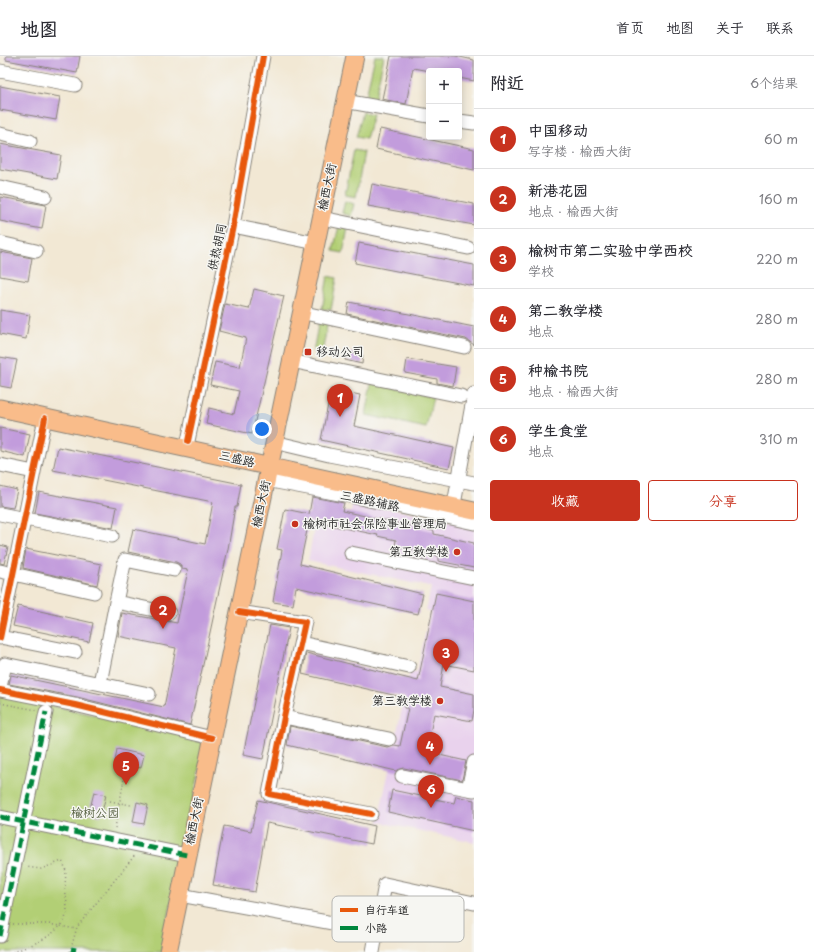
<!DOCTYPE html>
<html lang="zh">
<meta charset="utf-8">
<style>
body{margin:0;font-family:"Playpen Sans","LXGW WenKai TC",sans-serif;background:#f2f2f3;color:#2b2b33}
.controls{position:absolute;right:12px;top:12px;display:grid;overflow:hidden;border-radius:4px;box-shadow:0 2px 10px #0003}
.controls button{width:36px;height:36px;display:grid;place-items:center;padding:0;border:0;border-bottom:1px solid #e1e1e2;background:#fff;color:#2b2b33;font:20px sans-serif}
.you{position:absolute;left:262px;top:373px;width:14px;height:14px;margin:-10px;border:3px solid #fff;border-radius:50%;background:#1a73e8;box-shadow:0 0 0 6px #1a73e833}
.badge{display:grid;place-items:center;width:26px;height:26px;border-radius:50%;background:#c8321e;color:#fff;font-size:13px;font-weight:700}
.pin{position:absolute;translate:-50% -33px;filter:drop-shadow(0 1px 2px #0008)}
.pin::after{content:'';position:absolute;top:21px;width:14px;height:12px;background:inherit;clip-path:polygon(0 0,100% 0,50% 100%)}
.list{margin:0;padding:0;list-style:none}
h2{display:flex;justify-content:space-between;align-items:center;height:52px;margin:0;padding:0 16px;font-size:17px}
h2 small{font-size:13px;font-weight:400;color:#7c7c81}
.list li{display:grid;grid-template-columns:26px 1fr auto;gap:12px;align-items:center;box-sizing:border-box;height:60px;padding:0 16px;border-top:1px solid #e1e1e2}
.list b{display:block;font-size:15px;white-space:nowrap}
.list p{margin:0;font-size:13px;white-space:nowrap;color:#7c7c81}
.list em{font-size:13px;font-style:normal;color:#7c7c81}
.actions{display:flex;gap:8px;padding:12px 16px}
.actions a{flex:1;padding:9px 0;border:1px solid #c8321e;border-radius:4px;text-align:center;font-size:14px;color:#c8321e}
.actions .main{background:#c8321e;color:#fff}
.map{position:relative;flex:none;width:474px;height:896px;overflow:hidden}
header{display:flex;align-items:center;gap:24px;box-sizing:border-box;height:56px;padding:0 20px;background:#fff;border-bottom:1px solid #e1e1e2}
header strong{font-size:19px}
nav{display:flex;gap:22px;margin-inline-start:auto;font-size:14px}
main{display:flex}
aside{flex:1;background:#fff}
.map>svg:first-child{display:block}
.built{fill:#e9d2ed}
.green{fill:#b2cf75;stroke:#677648}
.building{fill:#c29cdc}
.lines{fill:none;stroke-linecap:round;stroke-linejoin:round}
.minor-casing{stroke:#878278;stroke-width:15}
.major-casing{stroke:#878278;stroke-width:19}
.path{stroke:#878278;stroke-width:1.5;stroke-dasharray:1 3;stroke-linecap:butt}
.minor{stroke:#fff;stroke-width:13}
.major{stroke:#f9bc8a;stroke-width:17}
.quiet{stroke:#00873e;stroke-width:5;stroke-dasharray:10 5;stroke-linecap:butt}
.cycleway-casing{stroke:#f6f6f2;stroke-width:8}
.cycleway{stroke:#e8590c;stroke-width:6}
.poi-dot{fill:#c8321e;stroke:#f6f6f2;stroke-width:1.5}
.labels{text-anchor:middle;stroke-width:3;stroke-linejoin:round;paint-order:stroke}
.street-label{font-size:12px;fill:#1c1c1c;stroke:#f6f6f2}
.poi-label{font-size:12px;fill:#1c1c1c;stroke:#f6f6f2;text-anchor:start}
.park-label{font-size:12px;fill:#505b3b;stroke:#f6f6f2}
.key{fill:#f6f6f2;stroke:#b5b5b2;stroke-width:1}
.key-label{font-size:11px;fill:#1c1c1c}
</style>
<header>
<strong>地图</strong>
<nav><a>首页</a><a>地图</a><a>关于</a><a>联系</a></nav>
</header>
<main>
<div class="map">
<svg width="474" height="896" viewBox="0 0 474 896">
<rect width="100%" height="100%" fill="#f6f6f2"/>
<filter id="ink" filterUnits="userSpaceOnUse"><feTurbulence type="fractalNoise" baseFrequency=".025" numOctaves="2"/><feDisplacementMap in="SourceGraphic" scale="8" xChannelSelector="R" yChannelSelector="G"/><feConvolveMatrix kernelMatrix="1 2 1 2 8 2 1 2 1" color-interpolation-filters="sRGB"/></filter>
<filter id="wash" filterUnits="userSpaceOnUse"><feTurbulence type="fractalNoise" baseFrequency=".012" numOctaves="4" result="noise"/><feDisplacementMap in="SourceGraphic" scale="16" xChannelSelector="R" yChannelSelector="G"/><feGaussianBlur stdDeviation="0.9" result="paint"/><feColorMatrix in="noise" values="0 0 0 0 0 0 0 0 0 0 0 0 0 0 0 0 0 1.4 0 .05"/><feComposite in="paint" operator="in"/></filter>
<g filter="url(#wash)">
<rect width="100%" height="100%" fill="#f2e8d4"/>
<!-- built -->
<path class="built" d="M353,445l121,25v316l-96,-20 32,-151 7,1 13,-60 -4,-1 5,-24 -123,-26 7,-37 32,6z"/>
<!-- green -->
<path class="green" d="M375,0h9l-10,46 -9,-2z
M363,56l10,2 -7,25 -10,-2z
M354,94l10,2 -8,45 -11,-2z
M345,145l9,3 -3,12 -9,-3z
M339,170l9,2 -5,25 -10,-2z
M328,220l9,2 -6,32 -9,-1z
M319,264l9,1 -6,32 -9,-1z
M372,327l61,14 -7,31 -60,-13z
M0,638l206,46 -45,212h-161z"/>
<g id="blocks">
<!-- building -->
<path class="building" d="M6,0h74l-3,17 -71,-13z
M391,0h64l19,4v21l-15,-3v-7h-30l-16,-3 -7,36 -24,-5z
M0,30l60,11 -4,23 -56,-10z
M380,73l94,20v21l-98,-21z
M0,88l61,11 -4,24 -57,-10z
M372,128l102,20v21l-106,-19z
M0,141l46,8 -4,24 -42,-8z
M359,187l115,22v21l-119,-23z
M0,196l32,6 -4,23 -28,-5z
M254,233l30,7 -32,138 -46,-10 3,-16 25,6 5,-23 -29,-6 5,-23 25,5 6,-29 -27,-7 6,-27 24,5z
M349,246l125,25v18l-8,-6 -119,-25z
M0,254l30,5 -4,24 -26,-5z
M346,296l17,3 -1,9 -17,-4z
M0,301l17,3 -6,28 -11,-2z
M407,303l49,8 -3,19 -16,-3v-4l-32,-6z
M331,333l29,6 -6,31 100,22 -5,20 -128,-28z
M0,372l30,6 -5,23 -25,-6z
M58,391l183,37 -4,23h-2l-7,42 -38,176 -113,-28 -68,-13 2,-9 153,32 12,-59 -58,-12 4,-23 55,10 11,-53 -6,-1 -2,-5 -4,-2 -48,-10 5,-23 72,15 8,-42 -160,-32z
M0,430l17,4 -4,18 -13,-2z
M39,436l78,15 -4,21 -78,-15z
M312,441l32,6 -2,8 92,20v3l40,9v25l-36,-7v-5l-43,-10 1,-6 -19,-4 1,-1 -69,-14 -9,43 123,30 -5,20 -122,-27 -3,18 -20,-3 9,-52 -5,-1 8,-40 24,5z
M0,489l8,2 -4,17 -4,-1z
M26,493l75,15 -4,21 -74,-17z
M436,537l38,8v69l-30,-6 -4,23 34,7v16l-2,11 -38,-7 -8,38 40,9 -4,19 -58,-12 -8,3 -109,-26 3,-19 97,21 7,-2 6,1 8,-38h-4l2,-10 -104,-24 4,-21 112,28z
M18,550l75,17 -4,19 -76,-16z
M270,569l19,3 -26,131 -20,-4z
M117,693l27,6 -3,13 -26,-6z
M392,734l62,13 2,-7 18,4v31l-86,-19z
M94,736l12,3 -5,21 -12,-3z
M258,744l117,26 -3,18 -105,-21 -12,69 -42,-7 11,-59 27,5z
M137,746l11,3 -4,19 -11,-2z"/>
</g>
</g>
<g filter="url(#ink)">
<use href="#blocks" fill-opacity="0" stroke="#878278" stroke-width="1"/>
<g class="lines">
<defs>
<path id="minor" d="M0,15l75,14
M350,46l79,14
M459,65l15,2
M0,78l30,7
M0,131l45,10
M327,163l141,29
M233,170l83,17
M0,187l36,8
M309,258l155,33
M291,305l170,35
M188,385l45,-215 30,-170
M274,386l55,13 145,28
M0,409l34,7
M266,424l89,17 119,26
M455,443l19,-105
M0,458l112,22
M351,497l123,25
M0,515l94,21
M116,546l9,-42 49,10
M239,556l66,10 -21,95 -15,77 102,20
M0,581l75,15
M0,582l45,-220
M301,587l108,24
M100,627l16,-81 53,11
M0,631l5,-23 144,30
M0,634l75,15 137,33
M284,661l105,22
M474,706l-6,27 6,1
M402,720l66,13
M0,761l187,38
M180,839l196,36
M0,880l46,-224
M373,896l12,-68 89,19"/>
<path id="major" d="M0,352l474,103
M168,896l187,-896"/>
</defs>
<!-- minor casing -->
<use href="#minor" class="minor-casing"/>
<!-- major casing -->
<use href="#major" class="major-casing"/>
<!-- path -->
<path class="path" d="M0,647l36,7
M110,745l21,4
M115,772l11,-60
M13,868h36l27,5
M13,896c19,-7 45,-16 53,-36 2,-6 0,-22 -1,-28 0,-12 3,-17 -3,-27l-21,8 -15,-2
M70,896l7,-25 58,-72"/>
<!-- minor -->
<use href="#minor" class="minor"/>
<!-- major -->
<use href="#major" class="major"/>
<!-- quiet -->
<path class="quiet" d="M0,761l187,38
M0,880l46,-224
M71,893l5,1"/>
<defs>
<path id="cycleway" d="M188,385l45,-215 30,-170
M239,556l66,10 -21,95 -15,77 102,20
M0,582l45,-220
M0,634l75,15 137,33"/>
</defs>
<!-- cycleway casing -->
<use href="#cycleway" class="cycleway-casing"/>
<!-- cycleway -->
<use href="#cycleway" class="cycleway"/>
</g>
</g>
<!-- markers -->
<g class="poi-dot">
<rect x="304" y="292" width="8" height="8" rx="2"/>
<circle cx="295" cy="468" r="4"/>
<circle cx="457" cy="496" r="4"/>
<circle cx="440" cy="645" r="4"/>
</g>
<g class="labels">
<!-- street labels -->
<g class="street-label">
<text transform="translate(327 131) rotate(-78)" y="4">榆西大街</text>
<text transform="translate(217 191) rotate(-78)" y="4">供热胡同</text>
<text transform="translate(237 403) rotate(13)" y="4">三盛路</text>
<text transform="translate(370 445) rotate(12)" y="4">三盛路辅路</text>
<text transform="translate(261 448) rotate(-78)" y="4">榆西大街</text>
<text transform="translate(194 765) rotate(-78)" y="4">榆西大街</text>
</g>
<!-- poi labels -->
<g class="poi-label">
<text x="316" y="300">移动公司</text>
<text x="303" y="472">榆树市社会保险事业管理局</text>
<text x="449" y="500" text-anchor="end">第五教学楼</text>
<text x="432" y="649" text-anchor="end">第三教学楼</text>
</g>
<!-- park labels -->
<g class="park-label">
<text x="95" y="761">榆树公园</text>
</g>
</g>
<!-- legend -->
<rect x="332" y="840" width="132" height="46" rx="6" class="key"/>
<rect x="340" y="852" width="18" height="4" fill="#e8590c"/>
<rect x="340" y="870" width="18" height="4" fill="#00873e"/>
<g class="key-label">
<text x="365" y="858">自行车道</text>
<text x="365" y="876">小路</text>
</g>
</svg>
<div class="controls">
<button>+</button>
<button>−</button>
</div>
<div class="you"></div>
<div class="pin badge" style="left:340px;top:361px">1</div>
<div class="pin badge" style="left:163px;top:573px">2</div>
<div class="pin badge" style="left:446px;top:616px">3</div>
<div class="pin badge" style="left:430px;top:709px">4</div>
<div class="pin badge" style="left:126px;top:729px">5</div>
<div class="pin badge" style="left:431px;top:752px">6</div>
</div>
<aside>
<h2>附近<small>6个结果</small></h2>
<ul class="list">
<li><span class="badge">1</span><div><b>中国移动</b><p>写字楼 · 榆西大街</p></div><em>60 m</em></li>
<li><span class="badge">2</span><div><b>新港花园</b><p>地点 · 榆西大街</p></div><em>160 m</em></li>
<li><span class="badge">3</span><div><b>榆树市第二实验中学西校</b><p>学校</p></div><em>220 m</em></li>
<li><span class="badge">4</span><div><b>第二教学楼</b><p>地点</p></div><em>280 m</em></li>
<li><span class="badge">5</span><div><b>种榆书院</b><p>地点 · 榆西大街</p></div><em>280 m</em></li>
<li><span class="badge">6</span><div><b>学生食堂</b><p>地点</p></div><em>310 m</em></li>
</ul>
<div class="actions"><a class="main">收藏</a><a>分享</a></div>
</aside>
</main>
